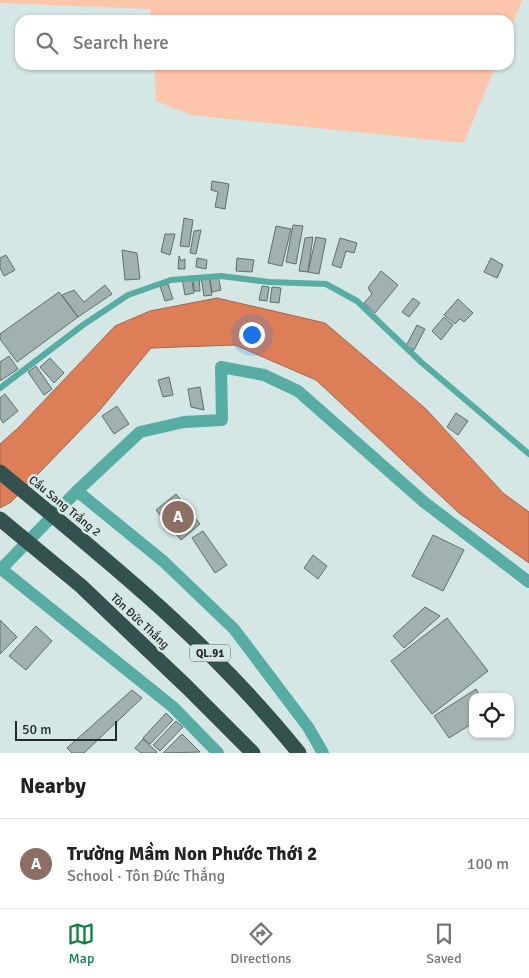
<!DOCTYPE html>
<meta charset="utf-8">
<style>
body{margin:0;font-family:Signika,sans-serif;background:#f6f6f6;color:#222}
.controls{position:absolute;right:15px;bottom:15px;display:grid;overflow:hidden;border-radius:10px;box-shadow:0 1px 4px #0004}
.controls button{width:45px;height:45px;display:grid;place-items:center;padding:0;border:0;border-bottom:1px solid #e0e0e0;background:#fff;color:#222;font:25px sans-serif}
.scale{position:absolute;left:15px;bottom:12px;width:102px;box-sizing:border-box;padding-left:5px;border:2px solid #242b2a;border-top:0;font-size:14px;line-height:18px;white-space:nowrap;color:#242b2a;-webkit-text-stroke:4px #d5e7e5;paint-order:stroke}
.you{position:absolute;left:251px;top:334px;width:18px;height:18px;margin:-12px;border:4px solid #fff;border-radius:50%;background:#1a73e8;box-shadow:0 0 0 8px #1a73e833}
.badge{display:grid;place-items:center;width:32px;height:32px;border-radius:50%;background:#0b8043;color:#fff;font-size:16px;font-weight:700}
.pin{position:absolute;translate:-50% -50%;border:2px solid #fff;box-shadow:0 1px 5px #0006}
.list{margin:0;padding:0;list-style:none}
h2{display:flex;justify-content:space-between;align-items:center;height:65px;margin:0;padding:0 20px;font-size:21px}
h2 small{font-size:16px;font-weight:400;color:#767676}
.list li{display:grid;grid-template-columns:32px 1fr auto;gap:15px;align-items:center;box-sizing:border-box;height:90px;padding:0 20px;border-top:1px solid #e0e0e0}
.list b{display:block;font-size:19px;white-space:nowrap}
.list p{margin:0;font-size:16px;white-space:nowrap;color:#767676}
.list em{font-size:16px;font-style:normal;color:#767676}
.icon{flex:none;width:28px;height:28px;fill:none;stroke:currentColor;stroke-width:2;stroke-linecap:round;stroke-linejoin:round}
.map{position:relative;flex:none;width:529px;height:753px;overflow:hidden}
.search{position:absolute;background:#fff;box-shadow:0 1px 4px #0004;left:15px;right:15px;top:15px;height:55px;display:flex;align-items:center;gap:12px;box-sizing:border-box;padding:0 18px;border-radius:15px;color:#767676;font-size:19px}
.sheet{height:155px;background:#fff}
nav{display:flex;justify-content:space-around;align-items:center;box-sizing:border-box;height:70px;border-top:1px solid #e0e0e0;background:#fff;font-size:14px;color:#767676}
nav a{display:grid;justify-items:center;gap:2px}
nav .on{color:#0b8043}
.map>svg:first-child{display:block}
.green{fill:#fec5ad}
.water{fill:#dc7f58;stroke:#a5664a}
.building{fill:#a0b1af;stroke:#5f6f6d}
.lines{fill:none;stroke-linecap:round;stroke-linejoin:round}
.lane{stroke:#57aca3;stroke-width:6}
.street{stroke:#57aca3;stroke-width:12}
.highway{stroke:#33524e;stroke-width:15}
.labels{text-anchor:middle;stroke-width:5;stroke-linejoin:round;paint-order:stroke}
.shield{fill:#d5e7e5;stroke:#596362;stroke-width:1}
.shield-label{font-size:11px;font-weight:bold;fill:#242b2a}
.street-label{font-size:12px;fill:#242b2a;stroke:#d5e7e5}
</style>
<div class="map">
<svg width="529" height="753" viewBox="0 0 529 753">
<rect width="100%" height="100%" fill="#d5e7e5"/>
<!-- green -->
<path class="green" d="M0,0h522l-13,32v-12h-358l-1,-11 -150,-6z
M154,65h342l-32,78 -273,-28 -35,-14z"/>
<!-- water -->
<path class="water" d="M217,298l108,25 101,86 77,84 26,19v51l-70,-50 -143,-133 -81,-35 -84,3 -52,63 -88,91 -11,6v-64l18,-16 97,-102 35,-15z"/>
<!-- building -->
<path class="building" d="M212,181l17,3 -4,25 -10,-2 3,-15 -7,-2z
M184,218l9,2 -4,27 -9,-1z
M293,225l10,1 -7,38 -10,-2z
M276,226l15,3 -9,37 -14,-3z
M201,230l-5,24 -6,-1 4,-22z
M165,234h10l-5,21 -9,-3z
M313,237l-5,35 -9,-1 6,-33z
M316,237l10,2 -7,35 -11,-2z
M340,238l17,5 -3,10 -8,-2 -5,17 -9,-3z
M122,250l15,3 3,26 -15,1z
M6,255l9,15 -11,6 -4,-8v-10z
M179,256l2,5 4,-2v10h-7z
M197,258l10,2 -1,9 -10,-2z
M237,258l17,2 -2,12 -16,-1z
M491,258l12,7 -6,13 -13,-6z
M381,271l17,14 -23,28 -11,-10 8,-9 -4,-6z
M209,275l3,20 -8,1 -3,-19z
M209,275l9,1 3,14 -9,2z
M191,276l3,17 -9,2 -3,-17z
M193,276h6l1,15h-6z
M168,284l5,15 -8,2 -5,-15z
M105,285l7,9 -34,23 -16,-22 12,-5 10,12z
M262,286l7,1 -2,14 -8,-1z
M272,287l9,1 -2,15 -9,-1z
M59,292l19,25 -61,45 -17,-23v-5z
M413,298l7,5 -11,14 -7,-5z
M458,299l15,14 -9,9 -4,-3 -5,5 -11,-9z
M444,317l9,8 -12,15 -9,-9z
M417,325l8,4 -11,21 -8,-4z
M9,356l9,13 -18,12v-19z
M50,358l14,15 -10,10 -14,-16z
M36,366l16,23 -8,6 -16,-23z
M169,377l4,18 -10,2 -5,-17z
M200,387l4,23 -13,-3 -3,-18z
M5,394l13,17 -15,12 -3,-5v-20z
M117,406l12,18 -15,10 -12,-18z
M456,413l12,8 -10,14 -11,-8z
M176,494l24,30 -19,16 -25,-30z
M203,531l24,34 -12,8 -23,-35z
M433,535l31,15 -21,41 -31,-15z
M313,555l14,11 -9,13 -14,-11z
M425,607l15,9 -36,32 -11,-12z
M447,618l41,53 -56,43 -41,-53z
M0,620l17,17 -17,17z
M36,626l16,15 -26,29 -17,-14z
M476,689l4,8h-7v26l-24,15 -15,-22z
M132,690l10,8 -58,55h-12l-5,-5z
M166,713l7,7 -23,24 -7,-6z
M176,721l7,6 -23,24 -7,-6z
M182,734l18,18 -37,1z
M143,739l14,13 -1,1h-15l-6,-5z"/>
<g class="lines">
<!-- lane -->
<path class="lane" d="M0,388l83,-63 45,-30 43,-15 50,-4 48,6 57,2 31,17 64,61 108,92"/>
<!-- street -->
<path class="street" d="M0,568l173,139 45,46
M1,569l76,-78
M323,753l-15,-26 -74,-98 -71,-68 -86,-70 63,-59 44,-10 38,-2 -1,-53 43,8 34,16 126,111 105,80"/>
<!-- highway -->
<path class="highway" d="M0,472c108,89 211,171 299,281
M0,519l81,67 107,102 65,65"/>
</g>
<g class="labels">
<!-- shield labels -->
<rect class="shield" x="190" y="644.5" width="40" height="17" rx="4"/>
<g class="shield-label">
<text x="210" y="657">QL.91</text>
</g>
<!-- street labels -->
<g class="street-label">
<text transform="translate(65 506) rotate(39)" y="4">Cầu Sang Trắng 2</text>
<text transform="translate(140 621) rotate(43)" y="4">Tôn Đức Thắng</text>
</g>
</g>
</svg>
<div class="controls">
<button><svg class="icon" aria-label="locate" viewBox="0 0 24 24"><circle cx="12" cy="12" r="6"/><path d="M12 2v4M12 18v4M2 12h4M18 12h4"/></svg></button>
</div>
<div class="scale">50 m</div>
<div class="you"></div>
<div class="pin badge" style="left:178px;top:517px;background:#8d6e63">A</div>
<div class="search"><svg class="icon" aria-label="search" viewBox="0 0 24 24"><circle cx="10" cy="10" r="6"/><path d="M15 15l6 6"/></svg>Search here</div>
</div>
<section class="sheet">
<h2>Nearby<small></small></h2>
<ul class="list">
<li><span class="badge" style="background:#8d6e63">A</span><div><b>Trường Mầm Non Phước Thới 2</b><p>School · Tôn Đức Thắng</p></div><em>100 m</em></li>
</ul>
</section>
<nav>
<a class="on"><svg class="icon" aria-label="map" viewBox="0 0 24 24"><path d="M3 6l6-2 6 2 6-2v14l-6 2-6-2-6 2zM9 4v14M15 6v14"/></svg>Map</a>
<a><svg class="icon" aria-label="directions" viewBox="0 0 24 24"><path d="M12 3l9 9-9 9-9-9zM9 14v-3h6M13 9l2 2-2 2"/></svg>Directions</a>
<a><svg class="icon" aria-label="saved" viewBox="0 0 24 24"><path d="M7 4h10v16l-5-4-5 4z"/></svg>Saved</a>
</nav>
